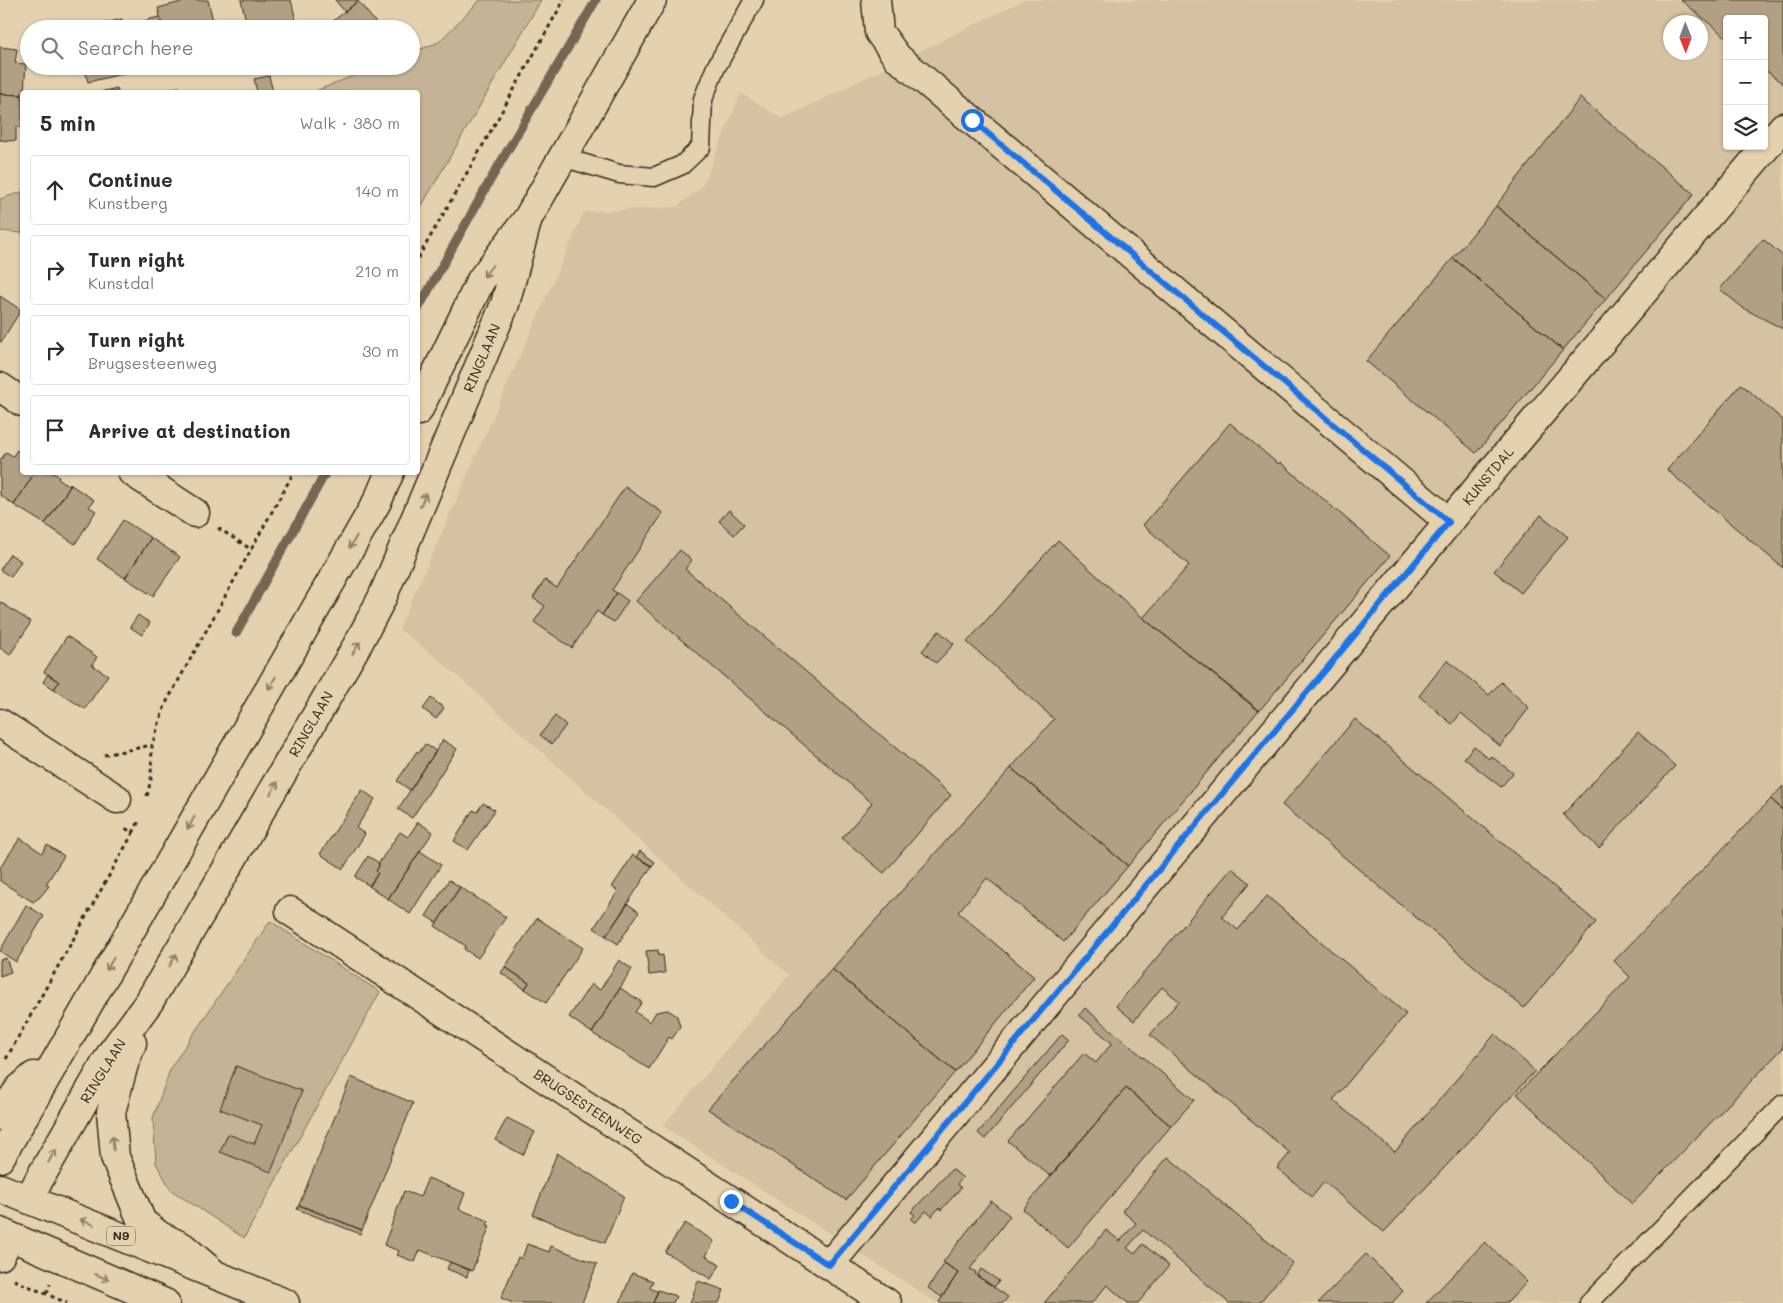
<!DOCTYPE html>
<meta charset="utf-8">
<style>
body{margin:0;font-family:Mali,sans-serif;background:#f2f2f3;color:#2b2b33}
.controls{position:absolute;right:15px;top:15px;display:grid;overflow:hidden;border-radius:5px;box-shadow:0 1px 4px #0004}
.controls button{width:45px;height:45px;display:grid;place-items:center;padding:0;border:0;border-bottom:1px solid #e1e1e2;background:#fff;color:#2b2b33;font:25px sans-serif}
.compass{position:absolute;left:1663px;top:15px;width:45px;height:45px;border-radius:50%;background:#fff;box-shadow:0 1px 4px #0004;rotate:179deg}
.stop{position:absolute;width:15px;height:15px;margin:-11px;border:4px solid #1a73e8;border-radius:50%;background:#fff}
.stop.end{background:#1a73e8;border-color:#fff;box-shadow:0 1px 5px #0008}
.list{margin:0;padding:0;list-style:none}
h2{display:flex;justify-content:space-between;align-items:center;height:65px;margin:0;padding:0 20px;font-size:21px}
h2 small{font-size:16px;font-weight:400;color:#7c7c81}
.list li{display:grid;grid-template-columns:32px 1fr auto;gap:15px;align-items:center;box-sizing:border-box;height:70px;margin:0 10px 10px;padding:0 10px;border:1px solid #e1e1e2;border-radius:5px}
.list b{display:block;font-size:19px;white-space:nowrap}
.list p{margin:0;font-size:16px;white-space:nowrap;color:#7c7c81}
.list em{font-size:16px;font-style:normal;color:#7c7c81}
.icon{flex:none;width:28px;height:28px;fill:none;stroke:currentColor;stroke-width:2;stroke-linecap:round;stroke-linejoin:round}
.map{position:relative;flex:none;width:1783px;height:1303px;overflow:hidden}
.search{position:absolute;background:#fff;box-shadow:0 1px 4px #0004;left:20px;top:20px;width:400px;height:55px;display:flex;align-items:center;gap:12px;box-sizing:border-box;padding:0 18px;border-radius:28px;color:#7c7c81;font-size:19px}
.panel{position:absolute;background:#fff;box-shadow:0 1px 4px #0004;left:20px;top:90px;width:400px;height:385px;border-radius:5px}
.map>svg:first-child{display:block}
.built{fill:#d5c2a2;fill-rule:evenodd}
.green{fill:#c5b395;stroke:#806e5a}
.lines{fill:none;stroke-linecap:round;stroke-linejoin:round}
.stream{stroke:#776552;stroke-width:9}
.building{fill:#b2a084;stroke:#3b2a1e}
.lane-casing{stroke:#3b2a1e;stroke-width:21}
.street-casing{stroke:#3b2a1e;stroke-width:31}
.secondary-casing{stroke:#3b2a1e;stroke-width:31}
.primary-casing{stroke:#3b2a1e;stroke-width:31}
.highway-casing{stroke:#3b2a1e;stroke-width:31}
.path{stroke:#3b2a1e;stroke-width:3;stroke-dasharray:4 4;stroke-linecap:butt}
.lane{stroke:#e4d1af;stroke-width:18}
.street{stroke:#e4d1af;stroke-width:28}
.secondary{stroke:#e4d1af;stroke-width:28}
.primary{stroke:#e4d1af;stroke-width:28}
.highway{stroke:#e4d1af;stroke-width:28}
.oneway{stroke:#907e66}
.route{stroke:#1a73e8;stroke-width:6}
.labels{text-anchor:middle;stroke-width:4;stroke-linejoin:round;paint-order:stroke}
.shield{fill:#e4d1af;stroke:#6e5c4a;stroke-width:1}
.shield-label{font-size:12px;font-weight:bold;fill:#3b2a1e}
.street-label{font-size:14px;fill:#3b2a1e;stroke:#e4d1af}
</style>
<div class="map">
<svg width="1783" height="1303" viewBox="0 0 1783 1303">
<rect width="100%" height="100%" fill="#e4d1af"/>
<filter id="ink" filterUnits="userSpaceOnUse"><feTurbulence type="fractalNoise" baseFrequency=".02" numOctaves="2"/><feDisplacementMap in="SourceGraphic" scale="10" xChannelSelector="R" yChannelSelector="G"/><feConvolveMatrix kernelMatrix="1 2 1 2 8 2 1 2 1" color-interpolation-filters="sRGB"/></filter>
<g filter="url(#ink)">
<!-- built -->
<path class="built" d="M1024,0h759v1303h-846l-274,-177 126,-151 -346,-312 -44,-34 185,-417 92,-5 26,-20 39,-94 41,26zM1727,19h37v127h-37zM1670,22h30v30h-30z"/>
<!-- green -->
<path class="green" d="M480,0h61l-123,212v-120h-105l65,-26h33v-13l28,-11z
M22,192v41l-22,-2v-32z
M270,921l110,71 -136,246 -73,-48 -15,-27 -3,-45 18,-51z"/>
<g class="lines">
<!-- stream -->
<path class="stream" d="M418,309l74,-132 104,-177
M236,633l90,-161"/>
</g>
<!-- building -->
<path class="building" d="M189,0h19l7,29h-52l-5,-21z
M241,0h50l7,29h-50z
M335,0h22l1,1 -13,11z
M1681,0h102v84l-19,-15v-50h-37v19z
M358,1l18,22 -7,6h-31l-6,-7z
M160,17l3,12h-15l-2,-9z
M122,19l3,10h-43z
M0,47l17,2 -2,14 11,1 -2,28h-2v3l-22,-1z
M84,66h50l1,5 -47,11z
M269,76l4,16h-16l-3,-13z
M179,87l1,5h-15l-1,-2z
M117,88l1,4h-18z
M0,94l22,1v32h-6v14l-16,-1z
M1580,98l114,96 -88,105 -110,-93z
M1496,206l110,93 -43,51 -110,-92z
M1763,239l20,17v73l-40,-21 -23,-19z
M1453,258l110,92 -87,103 -110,-92z
M0,296l21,14 -20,32h-1z
M1741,384l42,36v148l-116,-98z
M1230,423l48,41 2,-2 110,94 -131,155 -116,-93 46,-53 -46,-40z
M17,450l5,3v19h13l-21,33 -14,-10v-34l6,-9 7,4z
M35,472h17l7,5 -1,2 11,7 1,-2 1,1 -26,39 -31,-19z
M71,485l23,15 -5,7 7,4 -21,33 -30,-20z
M625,487l38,26 -51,77 5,3 -15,22 -5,-4 -25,37 -38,-26 11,-16 -12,-8 12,-18 12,8z
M729,510l15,14 -10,11 -15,-14z
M1541,515l27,22 -47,56 -27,-22z
M123,520l28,18 -26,40 -28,-19z
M151,538l29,19 -27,39 -28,-18z
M1058,540l85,78 116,92 -131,156 -117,-98 43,-49 -87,-77z
M680,550l12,10 -7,9 266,226 -67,78 -42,-35 30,-35 -236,-202z
M10,554l11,7 -10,16 -11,-7z
M617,593l11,8 -14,21 -12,-7z
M0,602l31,20 -21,33 -10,-7z
M138,615l12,8 -8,12 -12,-8z
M939,631l15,13 -18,19 -14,-12z
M67,636l30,21 -5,8 16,10 -23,34 -31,-20 5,-7 -15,-10z
M1447,660l42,35 12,-13 28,26 -29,38 -39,-33 -9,11 -33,-28z
M48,674l11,8 -5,7 -11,-7z
M431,698l13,10 -8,11 -13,-10z
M555,716l11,9 -14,19 -12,-9z
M1355,719l241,203 -72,86 -242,-203z
M1638,732l37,34 -76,82 -36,-33z
M443,740l14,9 -45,69 -14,-9z
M425,744l11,7 -26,39 -13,-9 20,-30 2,2z
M1474,746l15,13 2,-3 22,17 -12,14 -37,-29z
M1011,768l117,98 -65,76 -76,-64 -29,34 76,65 -79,95 -123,-103z
M1783,786v24l-12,-11z
M362,790l13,9 -19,29 9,6 -22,35 -23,-15z
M1771,799l12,12v237l-151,156 -115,-110 113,-117 -16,-16z
M483,803l12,7 -27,40 -14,-9 19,-31 4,2z
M418,822l15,10 -45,67 -19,-13 9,-13 -2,-2 3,-5 -1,-2 22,-32 8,5z
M20,838l22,15 5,-8 17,11 -18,28 3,2 -9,11 -7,5 -33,-21v-13z
M420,851l21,14 -31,49 -22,-15z
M640,851l15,11 -3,4 -16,-9z
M633,855l19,11 -46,70 -12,-8 24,-37 -6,-4z
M368,856l11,7v3l-3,5 2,2 -8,13 -15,-9z
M1232,868l18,15 -28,34 16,13 29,-34 139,118 -73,86 62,52 100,-118 40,37 -151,161 -60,-50 -12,15 -35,-29 13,-15 -140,-118 29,-34 -17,-14 -28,34 -18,-15z
M449,880l11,7 -23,36 -11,-7z
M460,887l46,30 -28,41 -14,-9 2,-3 -31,-20z
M628,904l11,8 -21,32 -12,-8z
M26,905l18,11 -28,46 -16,-11z
M537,918l46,30 -37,55 -21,-14 4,-6 -24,-16z
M658,950l1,6 4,-1 2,18 -16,2 -3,-24z
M6,958l5,14 -11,4v-16z
M619,960l13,9 -40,64 -23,-16 22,-33 9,6z
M505,967l24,16 -4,6 -24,-16z
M832,969l123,103 -109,128 -138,-91z
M620,988l22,14 -7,10 15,10 6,-10 12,-2 9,6 3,11 -8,12 -3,-2 -20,32 -57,-36z
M1085,1008l109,92 -23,26 -45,-38 -76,88 -42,-35 76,-88 12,10 16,-20 -33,-28z
M1062,1034l7,6 -84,99 -7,-6z
M236,1066l66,25 -31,81 -51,-20 8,-18 26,10 8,-19 -42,-16z
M351,1077l62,26 -51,127 -63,-25z
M1126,1088l45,38 -103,122 -45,-39z
M507,1118l28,14 -12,23 -28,-15z
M557,1153l67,43 -19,47 -72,-28z
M1168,1157l125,106 -34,40h-30l-86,-73 -16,18 8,6 8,-10 26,22 -31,37h-10l-21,-18 -15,18h-48l62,-73 14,11 16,-18 -14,-12z
M952,1169l11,9 -6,6 4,4 -20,22 -2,-2 -7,8 -6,-5 -11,12 -4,-4 4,-4 -4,-3z
M428,1178l37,15 -6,16 30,12 -2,4 3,1 -18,45 -52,-21 -5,12 -18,-7 2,-4 -15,-6 20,-54 16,6z
M991,1201l19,15 -40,53 6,3 -1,2 33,23 -5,6h-63l-1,-1 19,-29 -15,-11z
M299,1205l63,25 -2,4 -63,-25z
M685,1223l29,18 -8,15 14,9 -9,14 -46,-27z
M1485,1242l42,40 -20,21h-81z
M527,1244l22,8 2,-6 46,18 -15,39h-69l-12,-5 17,-41 4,2z
M1366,1254l37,37 -11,12h-74z
M450,1262l19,8 -2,7 -20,-8z
M945,1263l13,10 -16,24 -14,-9z
M981,1269l18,12 -5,6 -17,-11z
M632,1273l21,8 -3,7 8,4 -5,11h-33z
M698,1281l26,9 -5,13h-29z
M658,1290l18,6 -3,7h-20z"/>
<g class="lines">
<defs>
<path id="lane" d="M562,157l57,17 35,3 28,-12 19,-18 2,-48 13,-32 38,-67
M1589,1303l194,-199"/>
<path id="street" d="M876,0l3,32 18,25 552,465
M0,387l22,15
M132,472l63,41
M0,723l117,76
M290,911l597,392
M829,1265l620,-743 334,-395"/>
<path id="secondary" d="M418,411l63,-131 47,-62 124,-218
M132,1043l-8,21 -13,48 4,45 27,65 18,14 23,11 29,25
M0,1116l20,-28 14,-12
M0,1158l378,-658 12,-28
M29,1199l11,-21 72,-126 37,-50 210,-360 23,-44 123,-294 23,-86"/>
<path id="primary" d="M0,1188l285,115
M0,1232l165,71"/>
<path id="highway" d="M0,1256l10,-19"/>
</defs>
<!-- lane casing -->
<use href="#lane" class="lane-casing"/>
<!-- street casing -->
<use href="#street" class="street-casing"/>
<!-- secondary casing -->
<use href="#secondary" class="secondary-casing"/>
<!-- primary casing -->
<use href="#primary" class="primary-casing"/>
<!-- highway casing -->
<use href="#highway" class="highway-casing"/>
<!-- path -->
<path class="path" d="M418,258l65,-113 81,-145
M218,528l34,22
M104,755l48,-10
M147,796l4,-17 1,-34 13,-40 129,-233
M133,833l7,-14
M6,1059l127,-226 -8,-5
M14,1280l53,23
M47,1293l3,-9"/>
<!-- lane -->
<use href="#lane" class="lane"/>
<!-- street -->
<use href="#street" class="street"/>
<!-- secondary -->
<use href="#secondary" class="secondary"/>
<!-- primary -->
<use href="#primary" class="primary"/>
<!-- highway -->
<use href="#highway" class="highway"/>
</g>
<!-- one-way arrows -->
<defs><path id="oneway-shaft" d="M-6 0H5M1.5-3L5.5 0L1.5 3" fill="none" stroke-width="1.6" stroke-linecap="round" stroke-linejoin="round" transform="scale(1.25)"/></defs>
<g class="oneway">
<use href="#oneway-shaft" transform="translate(488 271) rotate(127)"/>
<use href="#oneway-shaft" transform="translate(423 500) rotate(-67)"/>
<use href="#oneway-shaft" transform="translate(353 542) rotate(120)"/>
<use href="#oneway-shaft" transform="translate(356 648) rotate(-60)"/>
<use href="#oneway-shaft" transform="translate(272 683) rotate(120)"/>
<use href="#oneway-shaft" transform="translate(274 788) rotate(-60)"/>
<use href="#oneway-shaft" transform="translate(191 823) rotate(120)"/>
<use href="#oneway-shaft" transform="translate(173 960) rotate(-60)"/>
<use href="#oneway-shaft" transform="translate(110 964) rotate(120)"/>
<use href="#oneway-shaft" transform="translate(113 1143) rotate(-95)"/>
<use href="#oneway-shaft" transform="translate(52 1156) rotate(-60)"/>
<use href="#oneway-shaft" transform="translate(87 1222) rotate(-158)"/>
<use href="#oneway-shaft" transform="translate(102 1277) rotate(23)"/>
</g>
</g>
<g class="lines" filter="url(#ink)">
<!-- route -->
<path class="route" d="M731,1201l98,64 620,-743 -477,-402"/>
</g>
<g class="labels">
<!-- shield labels -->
<rect class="shield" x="107" y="1226.5" width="28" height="19" rx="4"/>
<g class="shield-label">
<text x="121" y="1240">N9</text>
</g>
<!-- street labels -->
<g class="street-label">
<text transform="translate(482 358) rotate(-67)" y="5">RINGLAAN</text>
<text transform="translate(1488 476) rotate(-50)" y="5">KUNSTDAL</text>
<text transform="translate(311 724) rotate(-60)" y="5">RINGLAAN</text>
<text transform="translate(103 1071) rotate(-58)" y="5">RINGLAAN</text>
<text transform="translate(588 1107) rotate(33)" y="5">BRUGSESTEENWEG</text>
</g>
</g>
</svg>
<div class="controls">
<button>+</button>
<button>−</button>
<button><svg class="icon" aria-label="layers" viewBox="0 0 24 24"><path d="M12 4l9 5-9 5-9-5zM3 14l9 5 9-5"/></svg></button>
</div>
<svg class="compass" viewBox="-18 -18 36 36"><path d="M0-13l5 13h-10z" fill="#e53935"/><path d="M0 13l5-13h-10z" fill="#7c7c81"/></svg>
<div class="stop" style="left:972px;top:120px"></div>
<div class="stop end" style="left:731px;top:1201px"></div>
<div class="search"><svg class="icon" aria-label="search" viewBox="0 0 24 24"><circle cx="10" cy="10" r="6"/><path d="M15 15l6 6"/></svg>Search here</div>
<section class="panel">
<h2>5 min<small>Walk · 380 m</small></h2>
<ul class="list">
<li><svg class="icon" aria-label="ahead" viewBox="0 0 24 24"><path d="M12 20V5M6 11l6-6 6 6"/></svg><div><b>Continue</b><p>Kunstberg</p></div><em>140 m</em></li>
<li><svg class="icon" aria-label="right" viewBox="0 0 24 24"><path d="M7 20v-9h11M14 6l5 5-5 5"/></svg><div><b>Turn right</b><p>Kunstdal</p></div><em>210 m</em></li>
<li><svg class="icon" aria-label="right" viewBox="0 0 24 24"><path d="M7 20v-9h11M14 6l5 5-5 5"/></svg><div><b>Turn right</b><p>Brugsesteenweg</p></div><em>30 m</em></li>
<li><svg class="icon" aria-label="arrive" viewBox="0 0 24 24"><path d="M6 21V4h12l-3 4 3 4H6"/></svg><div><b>Arrive at destination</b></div></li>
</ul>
</section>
</div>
